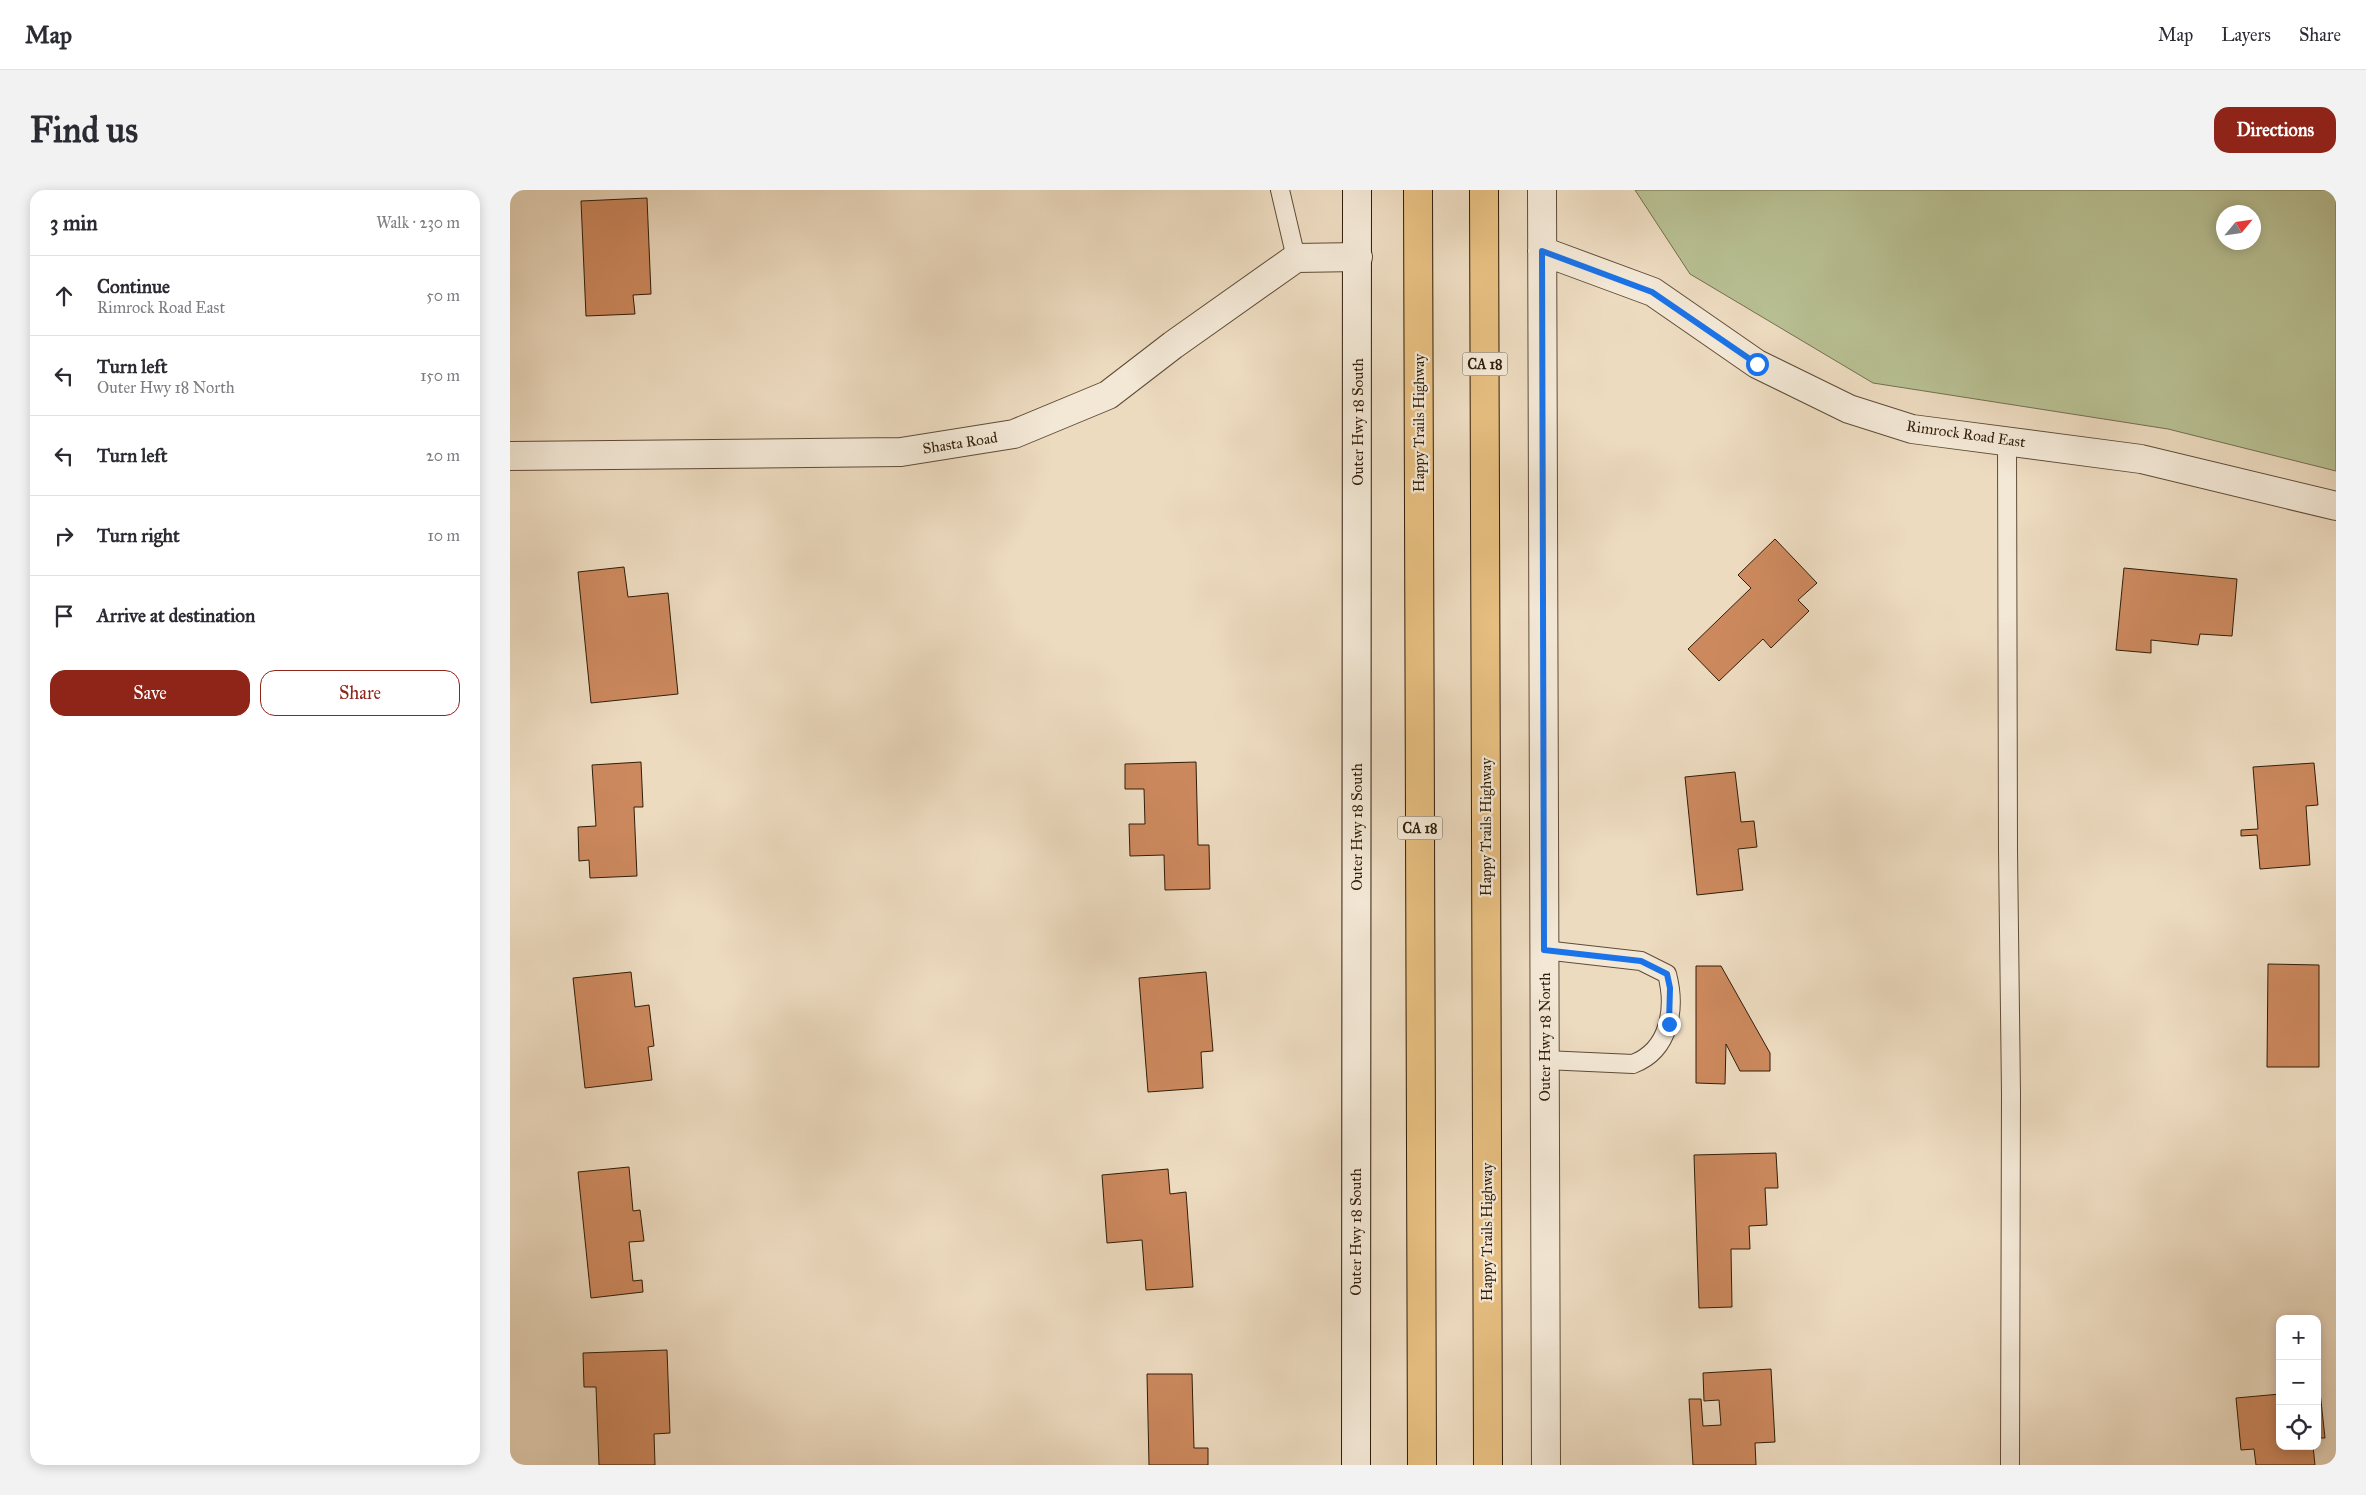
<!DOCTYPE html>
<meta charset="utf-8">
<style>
body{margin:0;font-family:"IM FELL Great Primer",serif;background:#f2f2f3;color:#2b2b33}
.controls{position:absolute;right:15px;bottom:15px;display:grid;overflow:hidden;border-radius:10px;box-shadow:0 2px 12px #0003}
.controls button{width:45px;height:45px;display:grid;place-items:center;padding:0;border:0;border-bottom:1px solid #e1e1e2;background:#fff;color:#2b2b33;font:25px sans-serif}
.compass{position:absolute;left:1706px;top:15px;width:45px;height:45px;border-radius:50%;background:#fff;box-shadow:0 2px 12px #0003;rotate:61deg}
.stop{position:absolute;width:15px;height:15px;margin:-11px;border:4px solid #1a73e8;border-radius:50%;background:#fff}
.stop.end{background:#1a73e8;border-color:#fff;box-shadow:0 1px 5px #0008}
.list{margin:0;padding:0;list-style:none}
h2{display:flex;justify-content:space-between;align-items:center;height:65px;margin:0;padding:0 20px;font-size:21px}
h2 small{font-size:16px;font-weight:400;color:#7c7c81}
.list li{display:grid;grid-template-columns:32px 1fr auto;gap:15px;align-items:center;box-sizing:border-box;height:80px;padding:0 20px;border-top:1px solid #e1e1e2}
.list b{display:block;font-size:19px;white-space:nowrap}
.list p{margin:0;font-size:16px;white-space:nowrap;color:#7c7c81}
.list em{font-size:16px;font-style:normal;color:#7c7c81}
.actions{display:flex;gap:10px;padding:15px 20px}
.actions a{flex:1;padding:11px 0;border:1px solid #8f2418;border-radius:15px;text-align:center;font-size:18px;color:#8f2418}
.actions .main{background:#8f2418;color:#fff}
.icon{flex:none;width:28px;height:28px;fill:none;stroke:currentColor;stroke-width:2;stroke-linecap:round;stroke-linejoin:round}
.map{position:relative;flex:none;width:1826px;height:1275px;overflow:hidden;border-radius:15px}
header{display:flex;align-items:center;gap:30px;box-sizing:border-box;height:70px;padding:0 25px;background:#fff;border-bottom:1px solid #e1e1e2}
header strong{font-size:24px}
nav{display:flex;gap:28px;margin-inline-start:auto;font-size:18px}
.intro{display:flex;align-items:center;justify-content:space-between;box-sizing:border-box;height:120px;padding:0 30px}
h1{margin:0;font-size:35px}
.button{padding:12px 22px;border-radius:15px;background:#8f2418;color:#fff;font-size:18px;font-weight:700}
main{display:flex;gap:30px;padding:0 30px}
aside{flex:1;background:#fff;border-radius:15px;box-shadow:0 2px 12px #0003}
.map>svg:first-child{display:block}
.green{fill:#b8c093;stroke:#746e4e;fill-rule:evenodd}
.building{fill:#cd895e;stroke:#301d09}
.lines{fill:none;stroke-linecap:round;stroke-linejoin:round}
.lane-casing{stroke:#5f4c37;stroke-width:20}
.street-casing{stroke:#5f4c37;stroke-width:30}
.secondary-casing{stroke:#301d09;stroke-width:30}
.primary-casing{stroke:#301d09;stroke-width:30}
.lane{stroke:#f3e8d6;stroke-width:18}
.street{stroke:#f3e8d6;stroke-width:28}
.secondary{stroke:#f3e8d6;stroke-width:28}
.primary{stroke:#e6be80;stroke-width:28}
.route{stroke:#1a73e8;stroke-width:6}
.labels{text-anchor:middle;stroke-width:4.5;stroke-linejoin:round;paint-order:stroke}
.shield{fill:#f3e8d6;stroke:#6a5a46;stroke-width:1}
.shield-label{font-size:14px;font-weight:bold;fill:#301d09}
.street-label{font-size:15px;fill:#301d09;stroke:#f3e8d6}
</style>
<header>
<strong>Map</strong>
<nav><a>Map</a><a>Layers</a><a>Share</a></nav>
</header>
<div class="intro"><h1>Find us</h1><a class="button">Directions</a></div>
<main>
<aside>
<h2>3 min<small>Walk · 230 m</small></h2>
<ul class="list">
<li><svg class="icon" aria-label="ahead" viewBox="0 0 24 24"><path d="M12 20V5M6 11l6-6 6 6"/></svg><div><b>Continue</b><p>Rimrock Road East</p></div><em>50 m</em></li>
<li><svg class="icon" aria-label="left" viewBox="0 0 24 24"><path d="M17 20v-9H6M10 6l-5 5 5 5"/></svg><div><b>Turn left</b><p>Outer Hwy 18 North</p></div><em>150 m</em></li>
<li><svg class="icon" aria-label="left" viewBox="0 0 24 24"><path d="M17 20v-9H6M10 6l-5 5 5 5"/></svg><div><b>Turn left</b></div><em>20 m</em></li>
<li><svg class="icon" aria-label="right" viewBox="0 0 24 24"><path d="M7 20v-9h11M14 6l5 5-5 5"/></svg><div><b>Turn right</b></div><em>10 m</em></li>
<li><svg class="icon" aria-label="arrive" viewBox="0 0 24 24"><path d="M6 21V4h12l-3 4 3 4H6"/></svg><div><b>Arrive at destination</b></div></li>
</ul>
<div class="actions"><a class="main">Save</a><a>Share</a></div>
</aside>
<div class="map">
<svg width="1826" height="1275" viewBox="0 0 1826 1275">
<rect width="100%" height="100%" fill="#eddbc0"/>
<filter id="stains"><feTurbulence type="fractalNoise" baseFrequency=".004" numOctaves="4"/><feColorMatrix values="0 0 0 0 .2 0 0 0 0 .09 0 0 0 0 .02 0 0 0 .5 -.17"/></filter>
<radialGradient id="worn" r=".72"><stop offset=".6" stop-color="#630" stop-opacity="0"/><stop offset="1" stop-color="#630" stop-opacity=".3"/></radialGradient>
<!-- green -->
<path class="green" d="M1125,0h701v281l-168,-42 -295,-46 -183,-109zM1714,22h30v30h-30z"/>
<!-- building -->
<path class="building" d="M137,8l4,96 -18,1 2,19 -49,2 -5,-115z
M1265,349l42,44 -19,17 11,11 -38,37 -8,-9 -44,42 -31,-32 63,-61 -13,-13z
M114,377l4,30 40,-4 10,101 -87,9 -13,-131z
M1614,378l113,11 -5,57 -32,-2 -2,11 -47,-5v13l-35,-3z
M131,572l2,45h-9l3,69 -47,2 -1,-18 -10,1 -1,-34 18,-1 -4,-61z
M686,572l2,83h11l1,44 -45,1 -1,-35 -34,1 -1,-32h16l-1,-35h-19v-25z
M1804,573l4,42 -12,1 4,59 -50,4 -3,-34 -16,1v-6l17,-1 -5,-62z
M1225,582l6,50 13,-1 3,26 -19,2 5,41 -46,5 -12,-118z
M1758,774l51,1v102h-52z
M1186,776h25l49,87v18h-30l-14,-27 -1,40 -29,-1z
M121,782l4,35 14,-2 5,41 -6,1 4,33 -67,8 -12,-110z
M696,782l7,79 -12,1 2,36 -55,4 -9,-114z
M1266,963l2,35h-13l2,37 -18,1 1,23h-19l1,58 -33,1 -5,-153z
M119,977l4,44 7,-1 4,31 -15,1 4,39 9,-1 1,12 -52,6 -13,-126z
M658,979l2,25 16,-2 7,95 -47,3 -4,-50 -35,3 -5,-68z
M157,1160l3,83 -16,1 1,31h-56l-3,-78h-12l-1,-34z
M1807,1174l8,74h-8z
M1261,1179l4,73 -20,1 1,22h-63l-4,-66h12l2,27 18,-1 -2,-25 -15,1 -1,-28z
M637,1184h45l2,74h14v17h-59z
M1770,1204v52h33l2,19h-59l-2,-16 -13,1 -5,-52z"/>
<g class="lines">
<defs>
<path id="lane" d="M770,0l16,68
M1497,250l1,410 3,244 -1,371
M1034,760l97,11 26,13c9,34 3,76 -34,90l-88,-4"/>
<path id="street" d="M1032,0l4,1275
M1032,61l111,41 104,72 92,45 63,20 229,30 195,47
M0,266l391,-4 113,-18 94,-39 65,-50 123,-87 62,-1"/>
<path id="secondary" d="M846,1275l1,-1275"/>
<path id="primary" d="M908,0l4,1275
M974,0l4,1275"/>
</defs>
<!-- lane casing -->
<use href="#lane" class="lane-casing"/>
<!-- street casing -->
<use href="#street" class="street-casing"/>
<!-- secondary casing -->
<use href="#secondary" class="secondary-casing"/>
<!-- primary casing -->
<use href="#primary" class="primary-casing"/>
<!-- lane -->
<use href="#lane" class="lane"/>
<!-- street -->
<use href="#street" class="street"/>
<!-- secondary -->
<use href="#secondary" class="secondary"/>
<!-- primary -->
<use href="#primary" class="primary"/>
</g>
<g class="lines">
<!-- route -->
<path class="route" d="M1159,834l1,-36 -3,-14 -26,-13 -97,-11 -2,-699 110,41 105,72"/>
</g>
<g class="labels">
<!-- shield labels -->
<g class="shield">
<rect x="952.5" y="162.5" width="45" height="23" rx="4"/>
<rect x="887.5" y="626.5" width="45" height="23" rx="4"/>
</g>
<g class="shield-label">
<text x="975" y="179">CA 18</text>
<text x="910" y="643">CA 18</text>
</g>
<!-- street labels -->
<g class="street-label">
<text transform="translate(848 232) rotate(-90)" y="5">Outer Hwy 18 South</text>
<text transform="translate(909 233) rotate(-90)" y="5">Happy Trails Highway</text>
<text transform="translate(1456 244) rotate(8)" y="5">Rimrock Road East</text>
<text transform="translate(450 253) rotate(-9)" y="5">Shasta Road</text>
<text transform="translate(847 637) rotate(-90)" y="5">Outer Hwy 18 South</text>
<text transform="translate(976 637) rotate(-90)" y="5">Happy Trails Highway</text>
<text transform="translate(1035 847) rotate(-90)" y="5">Outer Hwy 18 North</text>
<text transform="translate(846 1042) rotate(-90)" y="5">Outer Hwy 18 South</text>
<text transform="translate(977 1042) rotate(-90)" y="5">Happy Trails Highway</text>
</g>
</g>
<rect width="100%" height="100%" filter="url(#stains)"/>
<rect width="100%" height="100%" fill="url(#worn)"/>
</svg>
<div class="controls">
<button>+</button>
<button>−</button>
<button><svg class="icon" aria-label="locate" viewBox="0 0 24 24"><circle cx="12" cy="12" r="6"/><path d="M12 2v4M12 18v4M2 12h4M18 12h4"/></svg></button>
</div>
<svg class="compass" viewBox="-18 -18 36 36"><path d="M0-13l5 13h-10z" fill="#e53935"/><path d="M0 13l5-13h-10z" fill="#7c7c81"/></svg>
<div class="stop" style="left:1247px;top:174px"></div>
<div class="stop end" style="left:1159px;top:834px"></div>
</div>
</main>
